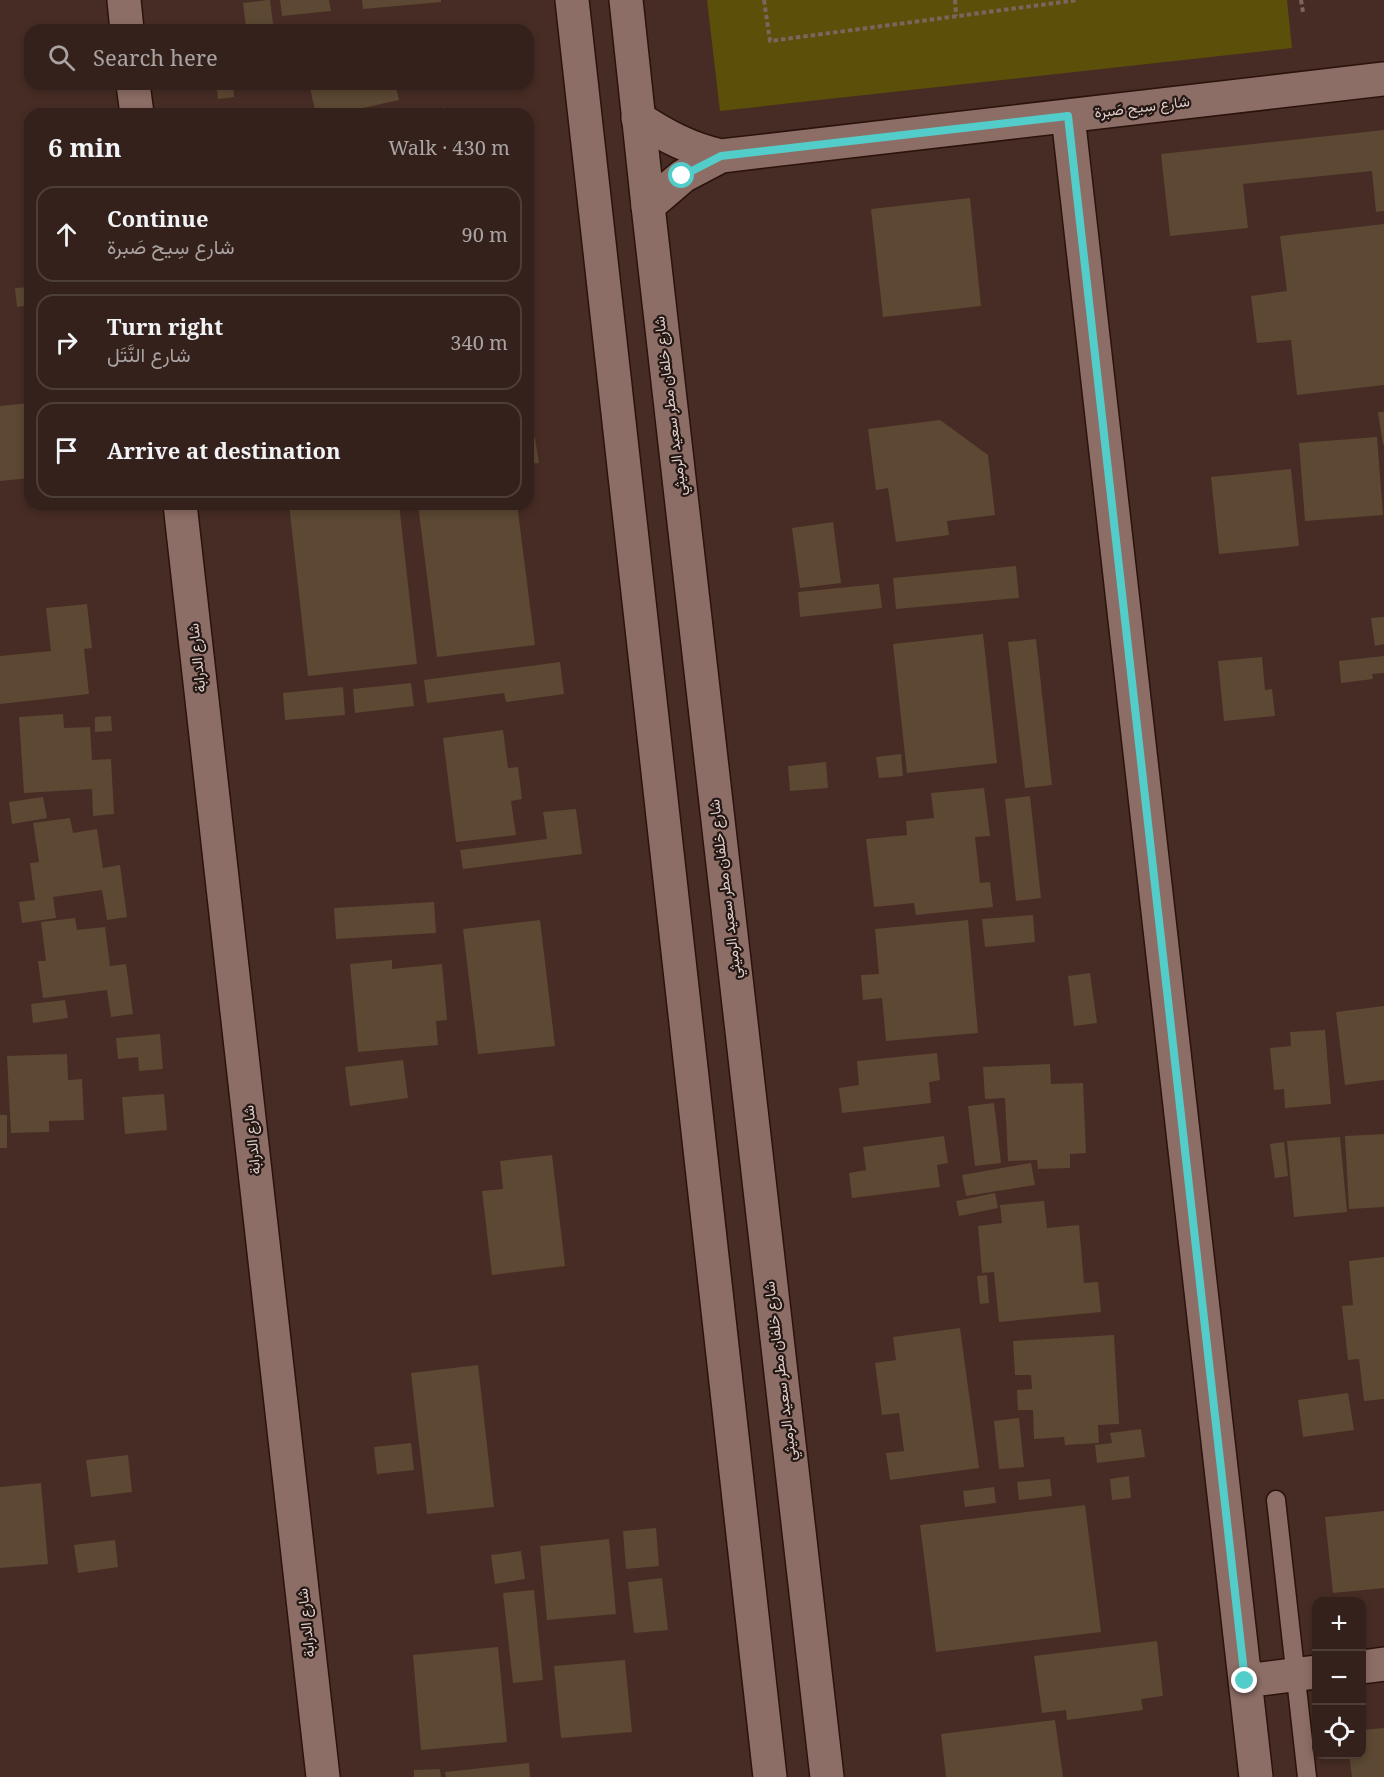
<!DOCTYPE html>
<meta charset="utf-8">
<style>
body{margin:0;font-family:"Noto Serif",Vazirmatn,serif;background:#3f2e28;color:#f1f3f6}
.controls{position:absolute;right:18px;bottom:18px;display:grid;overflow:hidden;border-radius:12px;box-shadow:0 3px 9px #0003}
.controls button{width:54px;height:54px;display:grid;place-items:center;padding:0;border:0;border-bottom:2px solid #4e3e3a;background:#34211b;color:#f1f3f6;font:30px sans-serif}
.stop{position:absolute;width:18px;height:18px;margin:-14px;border:4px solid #53cdc9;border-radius:50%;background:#fff}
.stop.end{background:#53cdc9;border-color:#fff;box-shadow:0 2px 6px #0008}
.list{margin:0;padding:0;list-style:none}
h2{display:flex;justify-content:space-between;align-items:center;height:78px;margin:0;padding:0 24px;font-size:26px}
h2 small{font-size:20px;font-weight:400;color:#a9a3a3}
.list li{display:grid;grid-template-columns:39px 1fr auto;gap:18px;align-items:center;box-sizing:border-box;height:96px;margin:0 12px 12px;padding:0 12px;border:2px solid #4e3e3a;border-radius:18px}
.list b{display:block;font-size:22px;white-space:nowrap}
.list p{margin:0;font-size:20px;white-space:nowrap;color:#a9a3a3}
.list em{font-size:20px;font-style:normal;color:#a9a3a3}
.icon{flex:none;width:33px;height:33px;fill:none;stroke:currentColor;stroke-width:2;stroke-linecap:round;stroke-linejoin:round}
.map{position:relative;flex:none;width:1384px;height:1777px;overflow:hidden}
.search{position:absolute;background:#34211b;box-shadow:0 3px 9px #0003;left:24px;top:24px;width:510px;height:66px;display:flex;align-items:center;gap:15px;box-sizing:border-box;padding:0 21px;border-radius:18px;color:#a9a3a3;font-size:22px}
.panel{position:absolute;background:#34211b;box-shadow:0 3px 9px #0003;left:24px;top:108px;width:510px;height:402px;border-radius:18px}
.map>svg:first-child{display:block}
.green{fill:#5b4f09}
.building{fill:#5c4833}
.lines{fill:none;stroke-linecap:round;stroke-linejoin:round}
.service-casing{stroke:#2b130d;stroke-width:21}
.minor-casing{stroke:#2b130d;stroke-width:36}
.tertiary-casing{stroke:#2b130d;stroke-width:36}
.path{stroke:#7c655e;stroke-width:4;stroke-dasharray:4.5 3;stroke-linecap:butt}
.service{stroke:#8d6e66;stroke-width:18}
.minor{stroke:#8d6e66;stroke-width:33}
.tertiary{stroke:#8d6e66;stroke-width:33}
.route{stroke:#53cdc9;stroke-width:8}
.labels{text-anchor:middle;stroke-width:4.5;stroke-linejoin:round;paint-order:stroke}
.street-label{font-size:15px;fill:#dfcdc9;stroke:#241814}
</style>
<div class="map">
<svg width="1384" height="1777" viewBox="0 0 1384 1777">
<rect width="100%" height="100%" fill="#462c24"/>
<!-- green -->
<path class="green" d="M707,0h580l5,48 -572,63z"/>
<!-- building -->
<path class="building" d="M267,0h3l3,24 -27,3 -3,-24z
M280,0h49l2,11 -49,5z
M362,0h79v2l-78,7z
M216,84h17l1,13 -16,2z
M309,84h86l4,16 -63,14h-20z
M444,107l9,7h-15z
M1384,130v81l-8,1 -4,-41 -129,13 5,44 -78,8 -9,-82z
M970,198l11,108 -98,11 -12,-108z
M1384,224v161l-87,10 -6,-55 -34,3 -6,-47 36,-5 -7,-55z
M30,287v18l-13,2 -2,-19z
M30,403v75l-30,3v-75z
M1378,412h6v32l-1,1z
M940,420l48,35 7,60 -48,6 2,14 -53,7 -8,-54 -12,2 -8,-61z
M1377,437l6,78 -78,6 -6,-78z
M535,438l4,25 -11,1v-25z
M1291,469l8,77 -80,8 -8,-77z
M289,504h110l18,160 -109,12z
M418,504h99l18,141 -98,12z
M833,522l8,61 -41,5 -8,-60z
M1016,566l3,32 -123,11 -3,-31z
M879,584l3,24 -82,9 -2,-25z
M87,604l5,44 -8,1 5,45 -89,10v-48l51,-5 -5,-43z
M1384,617v27l-9,2 -4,-28z
M983,634l14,129 -90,10 -14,-129z
M1036,639l16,146 -27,3 -17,-146z
M1384,656v17l-12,1 1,5 -32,4 -2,-22z
M1262,657l3,33 7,-1 3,27 -51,5 -6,-60z
M560,662l4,32 -58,8 -2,-9 -77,10 -3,-23z
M411,683l3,23 -59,7 -2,-24z
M343,687l2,28 -60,5 -2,-27z
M63,714l1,14 26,-1 2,33 19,-1 3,55 -21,2 -1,-27 -68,4 -5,-76z
M111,716l1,15 -17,1v-15z
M503,730l5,38 10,-1 4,32 -11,2 5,34 -60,7 -13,-104z
M901,754l2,22 -24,2 -3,-21z
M826,762l2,26 -38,3 -2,-25z
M984,788l6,48 -15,1 5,46 10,-1 3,25 -77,8 -2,-12 -40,4 -8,-68 41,-4 -1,-14 28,-3 -3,-25z
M1030,796l11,102 -25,3 -11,-102z
M43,797l4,21 -35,6 -3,-22z
M576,809l6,45 -119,15 -3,-19 87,-11 -4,-27z
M70,818l3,15 24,-4 6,39 17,-3 7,52 -20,3 -5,-30 -49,7 3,21 -34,5 -3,-21 16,-2 -5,-37 9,-1 -6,-39z
M434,902l2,31 -100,6 -2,-31z
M1033,915l2,27 -50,5 -3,-28z
M75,918l2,12 28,-3 5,39 16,-2 7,50 -22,3 -4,-27 -64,8 -5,-37h8l-5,-39z
M540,920l15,126 -77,8 -15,-125z
M968,920l10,113 -92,8 -4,-43 -19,2 -2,-25 18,-1 -4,-45z
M392,960v9l50,-5 5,56 -11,1 2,24 -80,7 -8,-88z
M1090,973l7,50 -23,3 -6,-50z
M65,1000l3,18 -35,5 -2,-19z
M1384,1006v74l-39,5 -9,-73z
M1325,1030l6,74 -46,4 -1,-19 -10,1 -4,-42 21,-2 -1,-14z
M160,1034l3,35 -24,2 -1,-14 -20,2 -2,-21z
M937,1053l3,27 -11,2 2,21 -89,10 -3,-25 20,-3 -2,-24z
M67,1054l1,26 14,-1 2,41 -35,1v11l-38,1 -4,-77z
M403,1060l5,38 -58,8 -5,-39z
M1050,1064l1,20 32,-1 3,70 -16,1v14l-32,1 -1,-9 -29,1 -3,-63 -20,1 -2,-32z
M164,1094l3,36 -42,4 -3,-37z
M994,1103l7,60 -26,3 -7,-60z
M0,1115h7v33h-7z
M1384,1134v73l-35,2 -4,-73z
M944,1136l4,27 -11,2 3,22 -88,11 -3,-25 17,-3 -3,-23z
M1340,1137l7,75 -53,5 -7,-76z
M1284,1142l4,34 -13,2 -5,-34z
M552,1155l13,111 -73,9 -10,-84 21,-2 -3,-28z
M1031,1163l4,22 -69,11 -4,-21z
M995,1193l3,15 -39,8 -3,-15z
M1044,1201l3,27 32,-3 5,58 14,-1 3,30 -102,10 -5,-50 -12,1 -4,-47 24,-3 -2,-18z
M1384,1257v142l-20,2 -5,-42 -11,1 -6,-54 11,-1 -4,-44z
M987,1275l2,28 -9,1 -3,-28z
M960,1328l19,140 -89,12 -4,-27 18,-2 -5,-38 -17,2 -7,-52 21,-3 -3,-23z
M1114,1335l5,89 -21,1 1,18 -34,2 -1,-8 -30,2 -1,-29h-15l-1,-20 15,-1 -1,-14h-16l-2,-34z
M478,1365l16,142 -67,7 -16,-141z
M1348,1393l6,37 -51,7 -5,-37z
M1019,1418l5,49 -25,2 -5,-48z
M1141,1429l4,28 -48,6 -2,-18 17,-2 -2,-10z
M411,1443l3,27 -37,4 -3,-27z
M128,1455l4,37 -41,5 -5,-37z
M1129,1476l2,22 -19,2 -2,-21z
M1050,1479l2,17 -33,4 -2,-18z
M41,1483l7,81 -48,4v-81z
M994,1487l2,16 -31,4 -2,-16z
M1085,1505l16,127 -165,20 -16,-127z
M1384,1511v77l-51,5 -8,-76z
M656,1528l3,38 -33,3 -3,-38z
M609,1539l7,75 -69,6 -7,-74z
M115,1540l3,27 -40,6 -4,-28z
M521,1551l4,28 -30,5 -4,-29z
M662,1578l6,52 -34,3 -6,-51z
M534,1590l9,90 -30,3 -10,-90z
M1157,1641l6,55 -22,3 2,11 -76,10 -1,-10 -24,3 -8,-57z
M498,1647l9,95 -86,8 -8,-95z
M625,1660l7,72 -71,6 -7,-72z
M1055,1720l8,57h-117l-5,-43z
M1384,1728v49h-32l-3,-23h13v-24z
M529,1763l1,14h-84l-1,-5z
M440,1769l1,8h-27v-7z"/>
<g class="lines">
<defs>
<path id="service" d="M1276,1500l31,277"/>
<path id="minor" d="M124,0l3,30
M133,84l4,30
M1068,116l188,1661
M638,118c27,18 52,31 83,38
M648,206l35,-30 38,-20 663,-77
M180,504l143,1273
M1362,1667l22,-3
M1245,1681l71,-9"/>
<path id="tertiary" d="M572,0l198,1777
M626,0l22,206 179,1571"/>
</defs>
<!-- service casing -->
<use href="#service" class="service-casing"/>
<!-- minor casing -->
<use href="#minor" class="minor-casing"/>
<!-- tertiary casing -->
<use href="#tertiary" class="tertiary-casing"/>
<!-- path -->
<path class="path" d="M764,0l6,41 308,-41
M955,0l1,16
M1301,0l2,12"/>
<!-- service -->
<use href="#service" class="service"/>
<!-- minor -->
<use href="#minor" class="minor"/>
<!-- tertiary -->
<use href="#tertiary" class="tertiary"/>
</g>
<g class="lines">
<!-- route -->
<path class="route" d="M682,176l39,-20 347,-40 177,1565"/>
</g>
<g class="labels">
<!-- street labels -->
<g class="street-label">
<text transform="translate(1142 107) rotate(-7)" y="5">شارع سِيح صَبرة</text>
<text transform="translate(670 406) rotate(-97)" y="5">شارع خلفان مطر سعيد الرميثي</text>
<text transform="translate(197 658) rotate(-96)" y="5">شارع الدرابة</text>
<text transform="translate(725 889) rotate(-97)" y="5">شارع خلفان مطر سعيد الرميثي</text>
<text transform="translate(252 1140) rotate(-96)" y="5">شارع الدرابة</text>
<text transform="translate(780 1371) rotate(-97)" y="5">شارع خلفان مطر سعيد الرميثي</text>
<text transform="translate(306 1623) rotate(-96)" y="5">شارع الدرابة</text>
</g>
</g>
</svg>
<div class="controls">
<button>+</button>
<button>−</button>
<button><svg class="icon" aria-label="locate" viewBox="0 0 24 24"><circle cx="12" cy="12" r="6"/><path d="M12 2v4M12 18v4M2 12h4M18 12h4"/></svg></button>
</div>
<div class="stop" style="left:682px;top:176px"></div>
<div class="stop end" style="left:1245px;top:1681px"></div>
<div class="search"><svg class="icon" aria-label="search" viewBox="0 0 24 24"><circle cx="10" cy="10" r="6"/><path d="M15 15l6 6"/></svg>Search here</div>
<section class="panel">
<h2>6 min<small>Walk · 430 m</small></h2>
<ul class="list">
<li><svg class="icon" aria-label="ahead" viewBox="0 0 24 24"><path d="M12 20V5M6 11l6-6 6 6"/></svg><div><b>Continue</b><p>شارع سِيح صَبرة</p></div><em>90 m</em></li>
<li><svg class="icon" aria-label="right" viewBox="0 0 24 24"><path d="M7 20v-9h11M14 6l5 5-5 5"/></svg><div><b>Turn right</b><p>شارع النَّتَل</p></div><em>340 m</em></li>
<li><svg class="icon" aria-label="arrive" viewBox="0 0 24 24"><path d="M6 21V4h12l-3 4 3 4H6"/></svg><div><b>Arrive at destination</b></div></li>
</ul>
</section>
</div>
